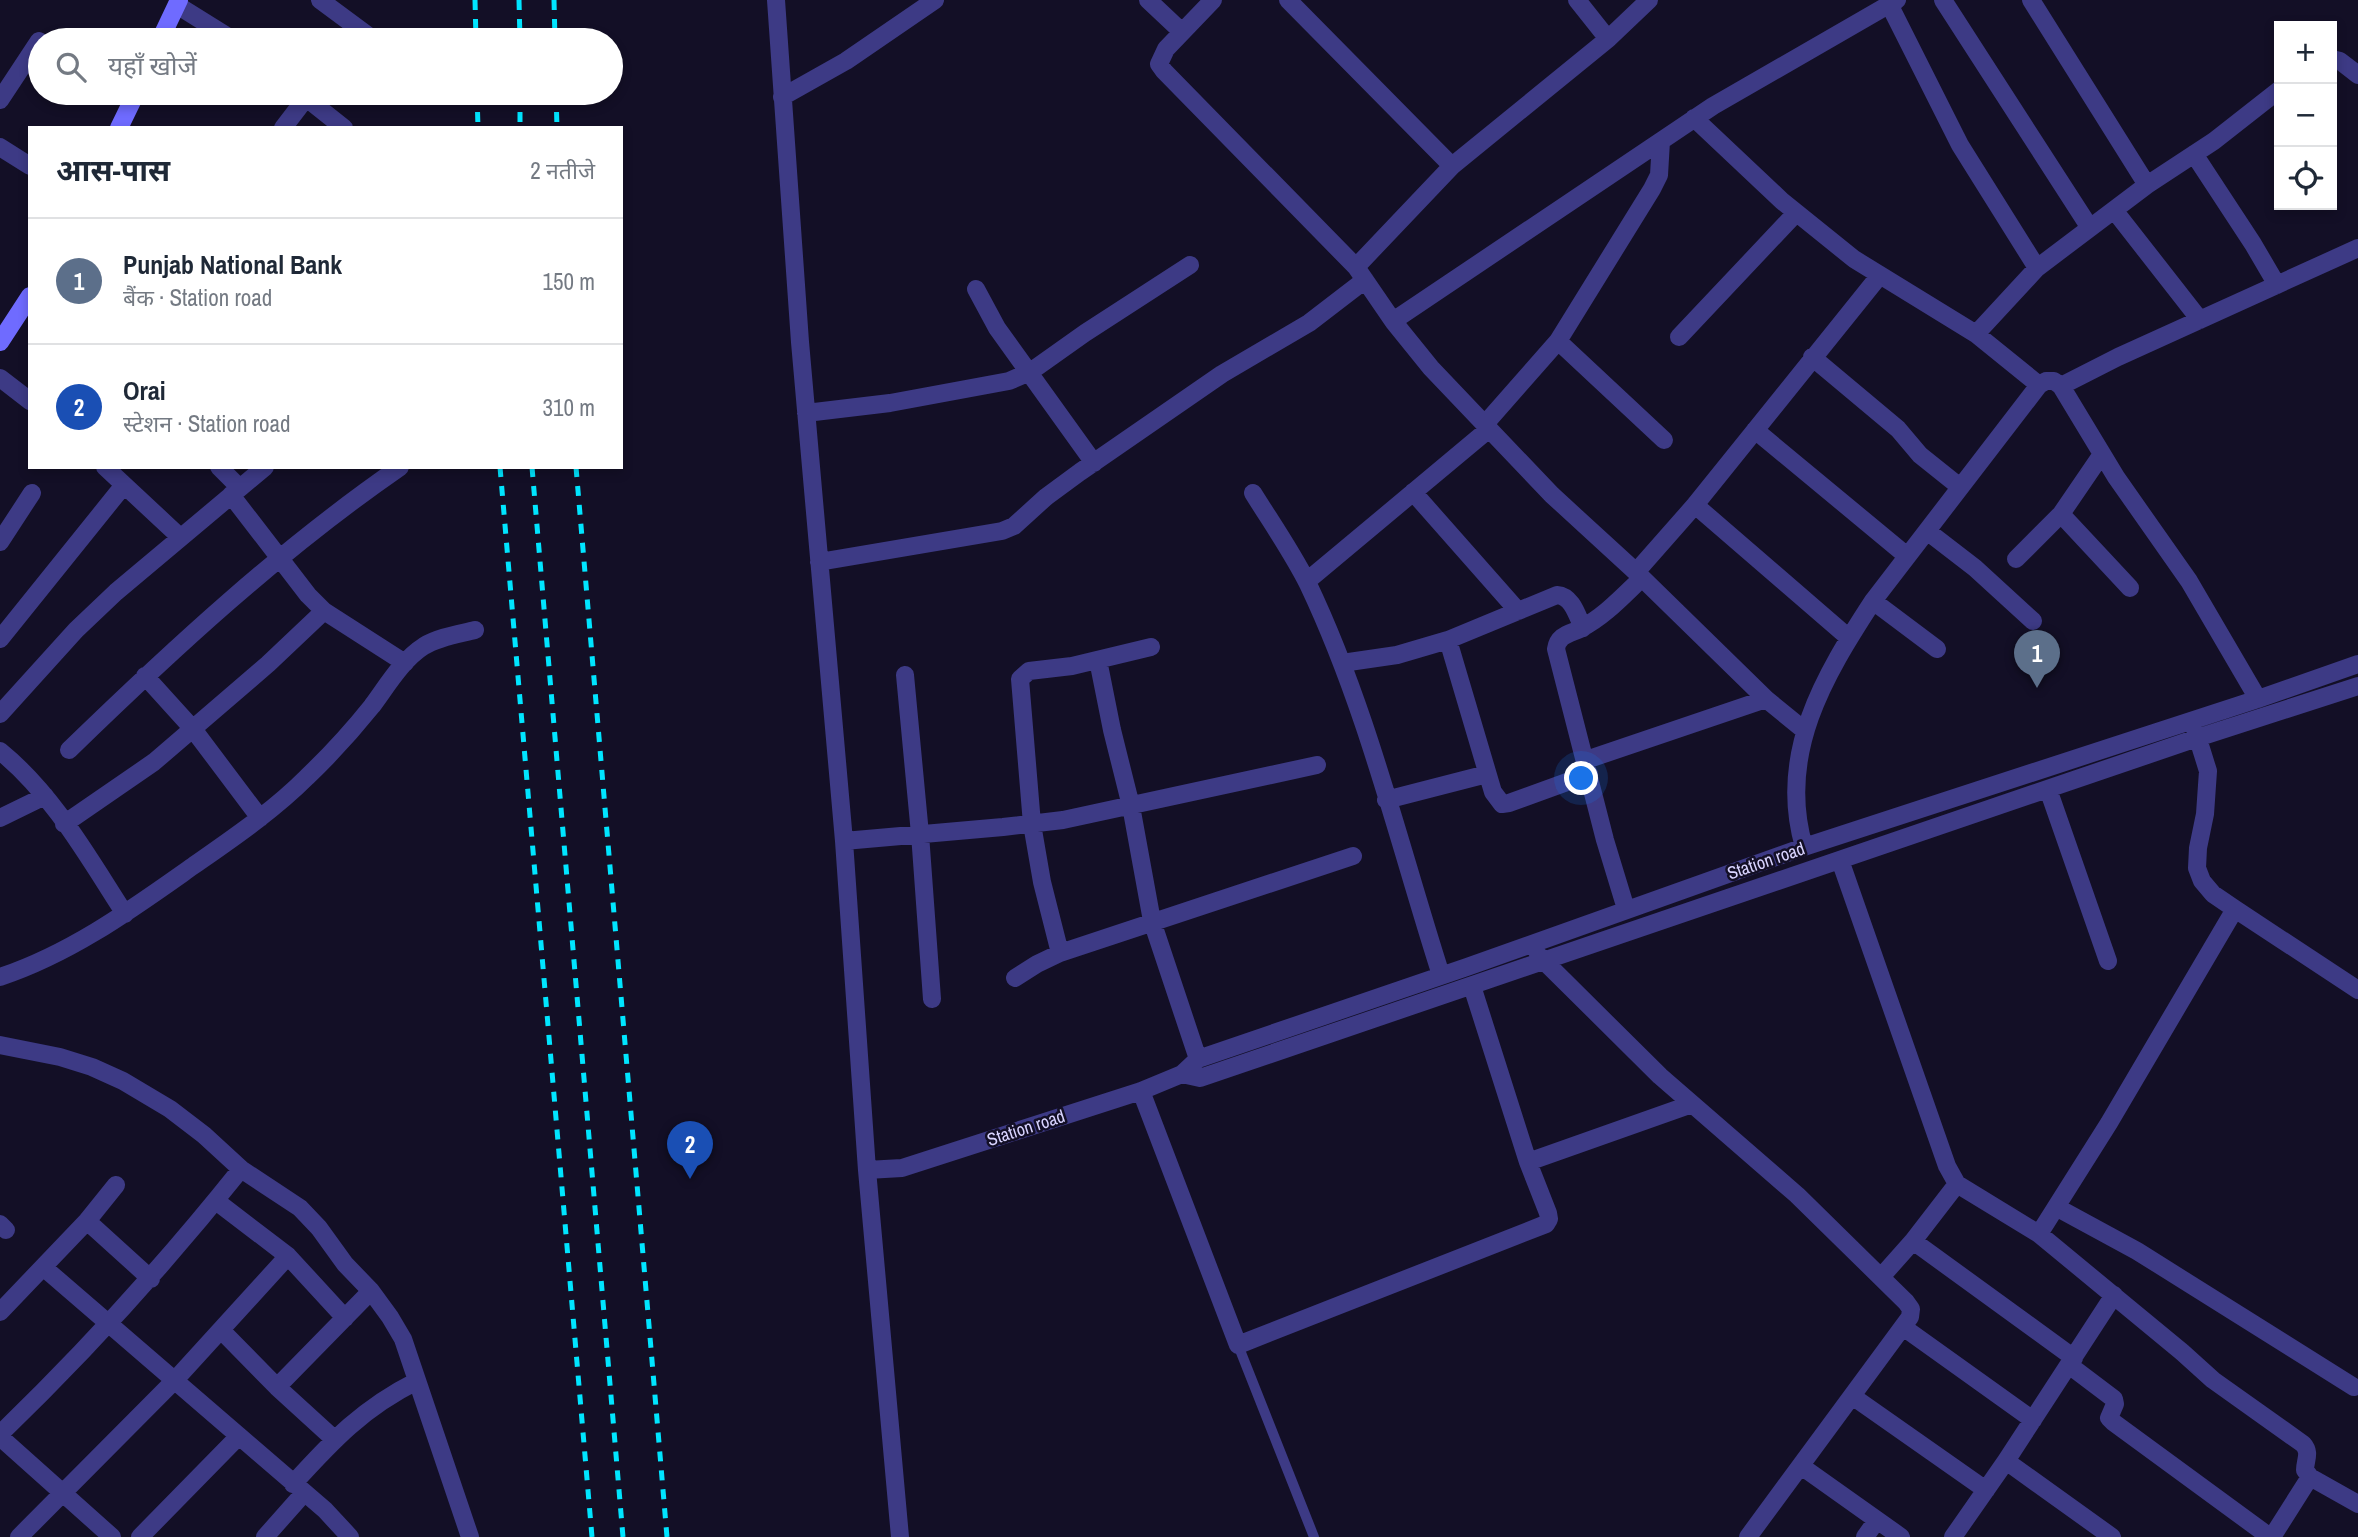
<!DOCTYPE html>
<html lang="hi">
<meta charset="utf-8">
<style>
body{margin:0;font-family:"Archivo Narrow","Noto Sans Devanagari",sans-serif;background:#f6f6f7;color:#1f2937}
.controls{position:absolute;right:21px;top:21px;display:grid;overflow:hidden;border-radius:0px;box-shadow:0 4px 10px #0003}
.controls button{width:63px;height:63px;display:grid;place-items:center;padding:0;border:0;border-bottom:2px solid #e0e1e3;background:#fff;color:#1f2937;font:35px sans-serif}
.you{position:absolute;left:1582px;top:779px;width:24px;height:24px;margin:-18px;border:5px solid #fff;border-radius:50%;background:#1a73e8;box-shadow:0 0 0 10px #1a73e833}
.badge{display:grid;place-items:center;width:46px;height:46px;border-radius:50%;background:#1a73e8;color:#fff;font-size:23px;font-weight:700}
.pin{position:absolute;translate:-50% -58px;filter:drop-shadow(0 2px 4px #0008)}
.pin::after{content:'';position:absolute;top:37px;width:24px;height:21px;background:inherit;clip-path:polygon(0 0,100% 0,50% 100%)}
.list{margin:0;padding:0;list-style:none}
h2{display:flex;justify-content:space-between;align-items:center;height:91px;margin:0;padding:0 28px;font-size:30px}
h2 small{font-size:23px;font-weight:400;color:#747a83}
.list li{display:grid;grid-template-columns:46px 1fr auto;gap:21px;align-items:center;box-sizing:border-box;height:126px;padding:0 28px;border-top:2px solid #e0e1e3}
.list b{display:block;font-size:26px;white-space:nowrap}
.list p{margin:0;font-size:23px;white-space:nowrap;color:#747a83}
.list em{font-size:23px;font-style:normal;color:#747a83}
.icon{flex:none;width:38px;height:38px;fill:none;stroke:currentColor;stroke-width:2;stroke-linecap:round;stroke-linejoin:round}
.map{position:relative;flex:none;width:2358px;height:1537px;overflow:hidden}
.search{position:absolute;background:#fff;box-shadow:0 4px 10px #0003;left:28px;top:28px;width:595px;height:77px;display:flex;align-items:center;gap:18px;box-sizing:border-box;padding:0 24px;border-radius:38px;color:#747a83;font-size:26px}
.panel{position:absolute;background:#fff;box-shadow:0 4px 10px #0003;left:28px;top:126px;width:595px;height:343px;border-radius:0px}
.map>svg:first-child{display:block}
.lines{fill:none;stroke-linecap:round;stroke-linejoin:round}
.lane{stroke:#3d3a85;stroke-width:10}
.street{stroke:#3d3a85;stroke-width:18}
.secondary{stroke:#6f6bff;stroke-width:18}
.rail{stroke:#00e5ff;stroke-width:5;stroke-dasharray:10 9;stroke-linecap:butt}
.labels{text-anchor:middle;stroke-width:5;stroke-linejoin:round;paint-order:stroke}
.street-label{font-size:18px;fill:#d9d4ff;stroke:#130f26}
</style>
<div class="map">
<svg width="2358" height="1537" viewBox="0 0 2358 1537">
<rect width="100%" height="100%" fill="#130f26"/>
<g class="lines">
<!-- lane -->
<path class="lane" d="M1238,1345l76,192"/>
<!-- street -->
<path class="street" d="M320,0l54,40
M776,0l24,342 44,499 23,329 33,367
M1148,0l34,32
M1213,0l-47,49 -7,15 5,7 192,196 37,54 38,47 121,127 84,77 130,127 38,31
M1288,0l164,166
M1577,0l31,39
M1943,0l147,228
M2031,0l116,185
M1889,4l71,141 77,123
M177,5l56,35
M2332,59l8,2 18,14
M300,93l44,35
M782,97l64,-36 89,-61
M0,100l39,-59
M1694,118l88,83 72,58 122,75 63,51
M283,128l23,-30
M0,147l30,19
M2194,154l59,90 24,41
M2114,210l86,110
M1356,267l96,-101 156,-127 41,-39
M976,289l21,39 97,135
M1393,321l320,-215 184,-106
M1976,334l61,-66 110,-83 67,-44 65,-51
M1679,337l117,-124
M1558,341l106,99
M1812,357l86,72 22,26 40,32
M0,378l30,23
M2061,386l57,-29 240,-109
M806,413l84,-10 119,-22 21,-9 55,-39 105,-68
M1485,424l73,-83 94,-152 7,-14 2,-34
M1755,430l152,126
M105,467l75,70
M219,467l21,21
M1413,492l105,119
M1253,493c18,29 39,59 55,91 59,124 91,260 133,391
M231,495l77,100 16,16 81,52
M1695,505l154,133
M2061,514l69,74
M1927,531l48,37 58,53
M0,542l32,-49
M2016,559l45,-45 41,-60
M819,562l183,-31 12,-5 32,-29 34,-25 142,-98 87,-51 56,-43
M1636,572l59,-67 185,-230
M1307,581l182,-152
M1873,601l64,48
M0,639l124,-154
M1448,640l45,152 9,12 7,-1 80,-29
M1098,660l14,70 19,76 21,115 46,138
M1342,663l55,-8 51,-15 109,-45c15,1 20,20 26,33
M905,675l15,159 12,165
M145,676l48,53 67,89
M0,714l76,-84 40,-38 149,-125
M2194,726l14,45 -3,43 -7,34 -1,20 5,13 11,13 22,15 123,81
M69,750c104,-101 211,-200 331,-283
M0,751c53,43 88,106 125,163
M1586,760l180,-61
M2048,789l60,172
M1386,800l101,-26
M0,818l45,-22
M64,824l90,-62 114,-98 56,-53
M844,841l159,-14 60,-7 254,-55
M1804,847c-27,-93 20,-171 69,-246l166,-216 7,-4h8l7,5 55,91 73,104 69,118
M1840,860l107,306 10,18 82,50 143,118 31,28 90,64c8,9 2,16 2,26l5,7 48,27
M1626,909l-21,-69 -49,-191c2,-14 13,-15 24,-20 24,-12 43,-33 62,-51
M1060,953l-18,-71 -10,-58 -12,-145 9,-8 43,-5 79,-19
M1538,955l122,121 137,119 109,107 5,7 -1,8 -162,220
M0,977c72,-24 132,-68 193,-111 40,-28 80,-55 114,-89 23,-22 45,-46 65,-71 15,-20 30,-46 52,-60 15,-9 35,-12 51,-16
M1015,978l22,-14 23,-11 293,-97
M0,1045l60,12 32,10 31,14 47,28 34,26 37,34 59,39 19,20 26,36 26,27 19,26 13,22 67,198
M1182,1074l18,4 997,-340 161,-52
M1141,1091l97,254 308,-121 3,-5 -1,-6 -20,-51 -56,-176
M1528,1162l164,-58
M867,1170l35,-2 239,-77 41,-17 16,-15 269,-92 337,-120 454,-148 100,-35
M216,1201l72,55 57,62
M2056,1207l81,44 217,136
M87,1221l64,58
M0,1224l6,6
M2039,1234l70,-111 126,-214
M1913,1241l161,117
M43,1267l282,243 25,27
M1881,1277l32,-36 44,-57
M0,1312l87,-91 29,-36
M1903,1327l130,93
M221,1330l56,57 57,52
M2069,1365l45,34 1,5 -6,14 4,4 157,115
M277,1387l94,-96
M1852,1396l134,94
M0,1434c86,-83 166,-171 241,-265
M0,1437l112,100
M2006,1461l106,76
M1801,1466l100,71
M293,1484c40,-44 70,-76 124,-103
M19,1537l156,-157 113,-124
M140,1537l99,-101
M265,1537l39,-44
M1865,1537l12,-17
M1953,1537l53,-76 108,-166
M2272,1537l38,-60"/>
<!-- secondary -->
<path class="secondary" d="M160,40l19,-40
M119,128l17,-35
M0,342l30,-46"/>
<!-- rail -->
<path class="rail" d="M475,0l1,40
M519,0l1,40
M554,0l1,40
M477,93l1,35
M520,93v35
M556,93l1,35
M500,467l92,1070
M532,467l91,1070
M576,467l91,1070"/>
</g>
<g class="labels">
<!-- street labels -->
<g class="street-label">
<text transform="translate(1766 861) rotate(-19)" y="6">Station road</text>
<text transform="translate(1026 1128) rotate(-18)" y="6">Station road</text>
</g>
</g>
</svg>
<div class="controls">
<button>+</button>
<button>−</button>
<button><svg class="icon" aria-label="locate" viewBox="0 0 24 24"><circle cx="12" cy="12" r="6"/><path d="M12 2v4M12 18v4M2 12h4M18 12h4"/></svg></button>
</div>
<div class="you"></div>
<div class="pin badge" style="left:2037px;top:688px;background:#5c6f8a">1</div>
<div class="pin badge" style="left:690px;top:1179px;background:#1a4fb4">2</div>
<div class="search"><svg class="icon" aria-label="search" viewBox="0 0 24 24"><circle cx="10" cy="10" r="6"/><path d="M15 15l6 6"/></svg>यहाँ खोजें</div>
<section class="panel">
<h2>आस-पास<small>2 नतीजे</small></h2>
<ul class="list">
<li><span class="badge" style="background:#5c6f8a">1</span><div><b>Punjab National Bank</b><p>बैंक · Station road</p></div><em>150 m</em></li>
<li><span class="badge" style="background:#1a4fb4">2</span><div><b>Orai</b><p>स्टेशन · Station road</p></div><em>310 m</em></li>
</ul>
</section>
</div>
